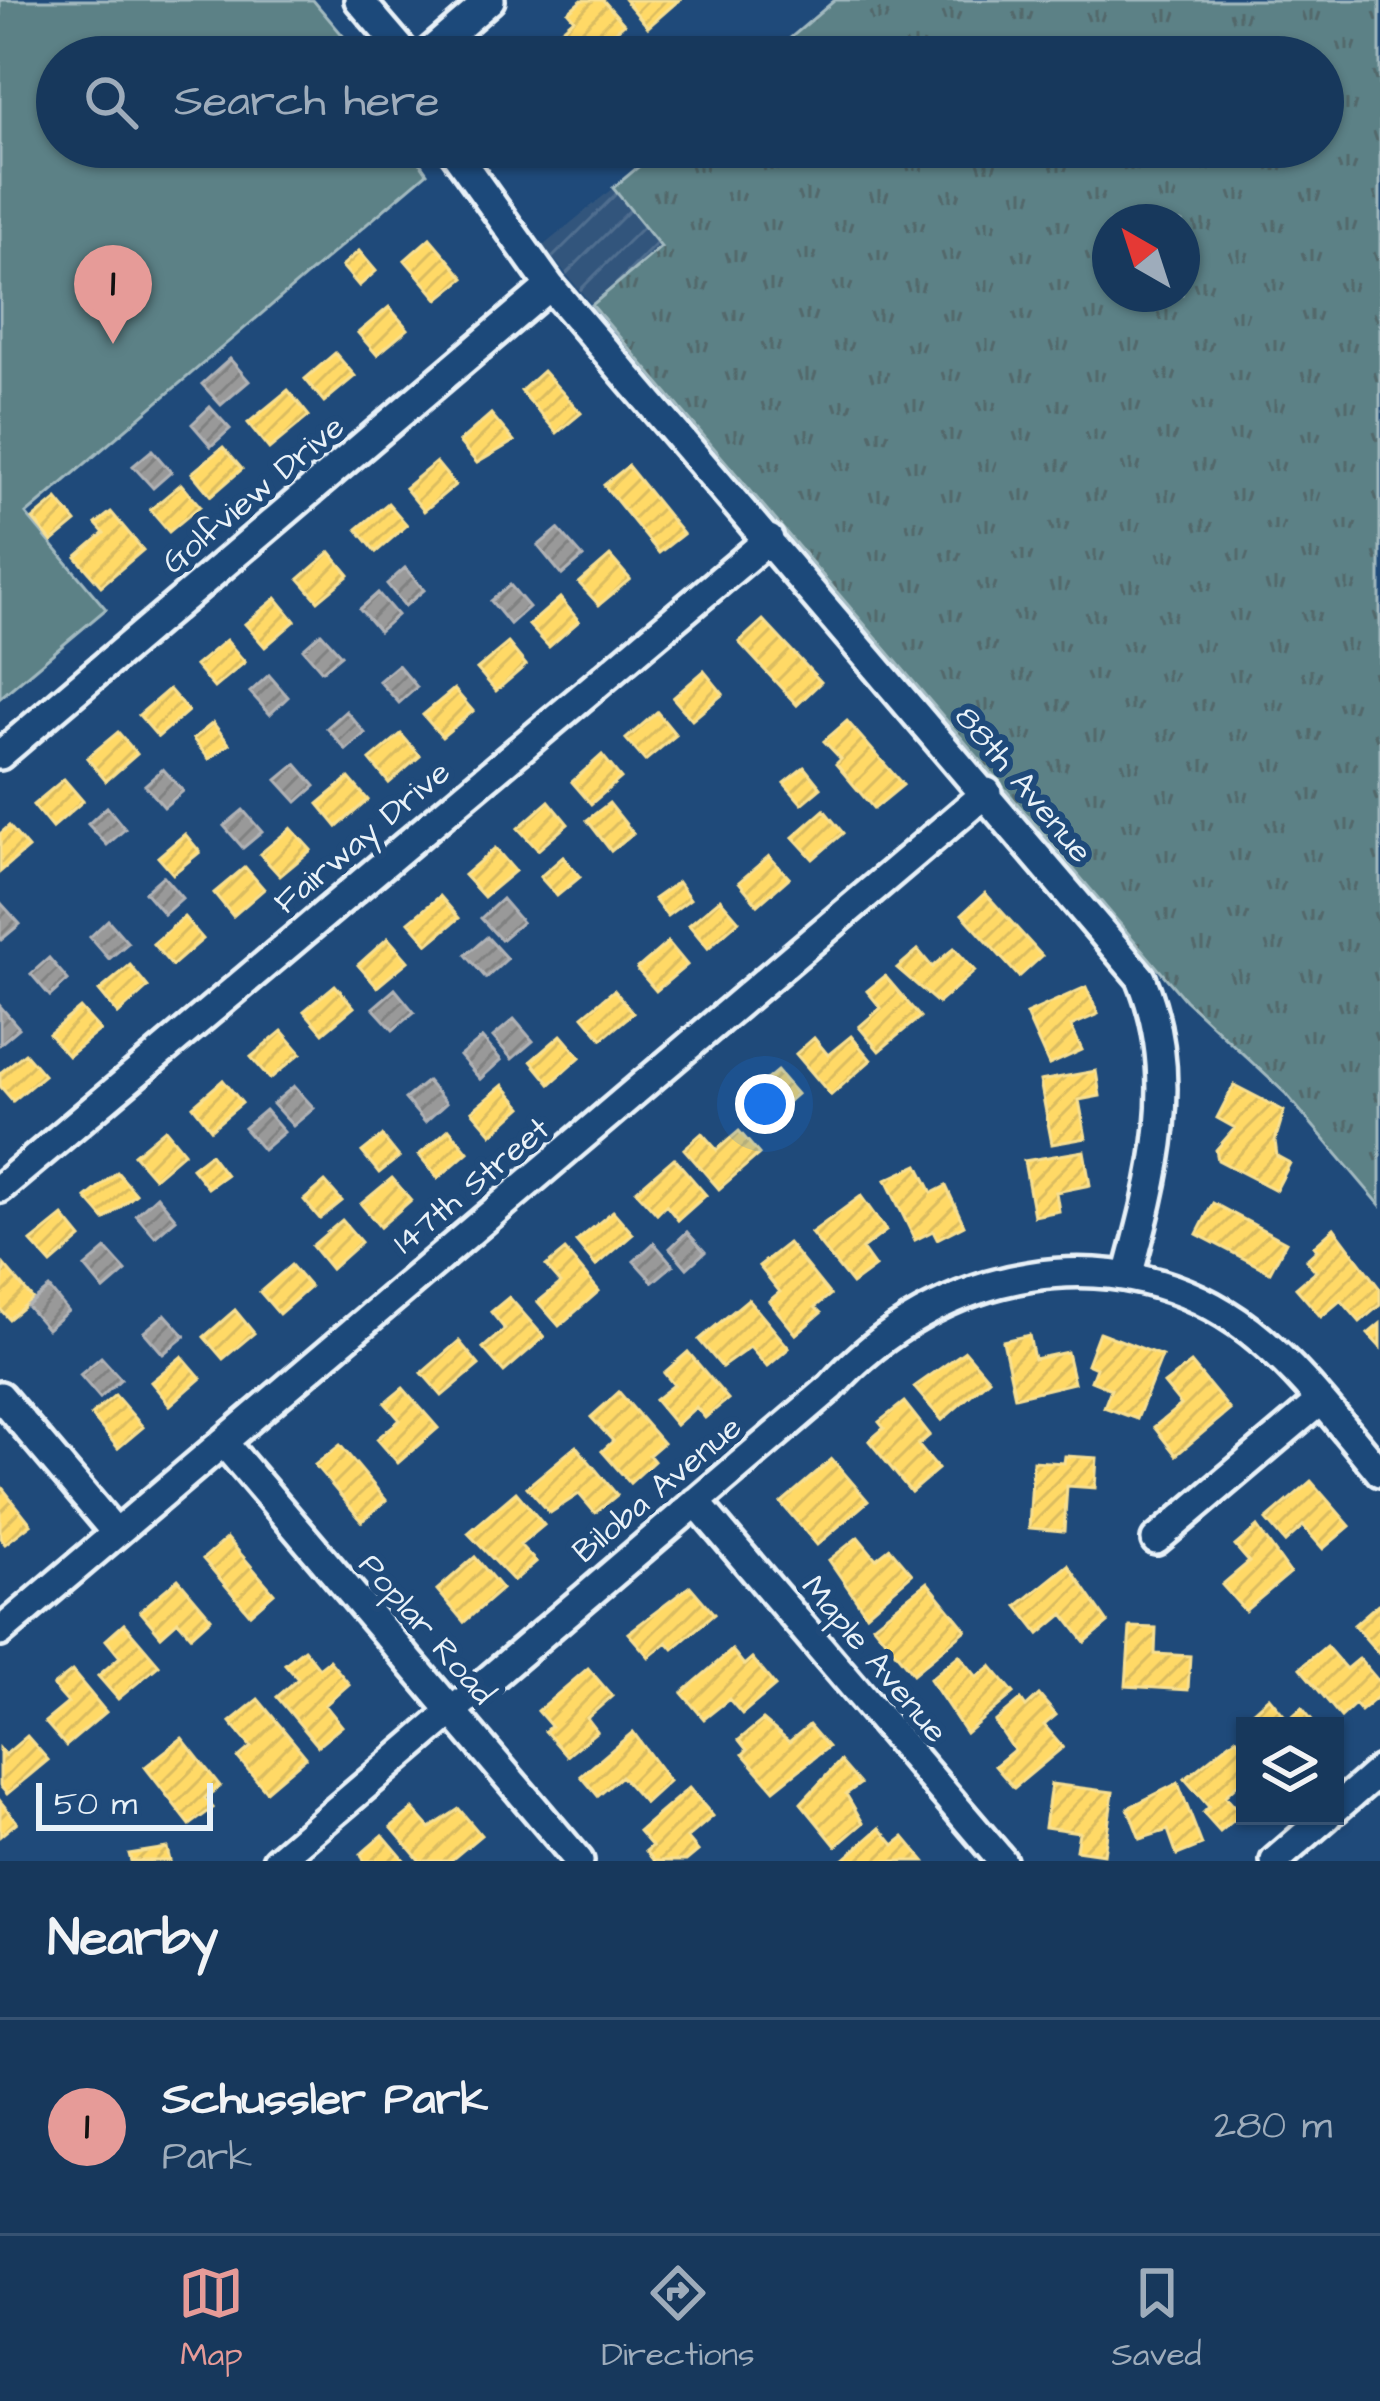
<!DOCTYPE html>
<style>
body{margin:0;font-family:"Architects Daughter",sans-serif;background:#203f62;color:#f1f3f6}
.controls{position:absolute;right:36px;bottom:36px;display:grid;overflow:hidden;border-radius:0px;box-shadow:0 3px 9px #0004}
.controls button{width:108px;height:108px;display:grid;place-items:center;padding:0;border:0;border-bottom:3px solid #365272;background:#17385c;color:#f1f3f6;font:60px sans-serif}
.compass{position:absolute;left:1092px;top:204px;width:108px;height:108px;border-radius:50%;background:#17385c;box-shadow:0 3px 9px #0004;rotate:321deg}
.scale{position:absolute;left:36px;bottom:30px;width:177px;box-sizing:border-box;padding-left:12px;border:6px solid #e8f1f8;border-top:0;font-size:33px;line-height:42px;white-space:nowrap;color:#e8f1f8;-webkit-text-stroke:9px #1f4a7a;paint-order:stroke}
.you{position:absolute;left:765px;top:1104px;width:42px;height:42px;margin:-30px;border:9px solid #fff;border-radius:50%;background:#1a73e8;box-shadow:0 0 0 18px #1a73e833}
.badge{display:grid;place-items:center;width:78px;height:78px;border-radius:50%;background:#e69b98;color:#111;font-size:39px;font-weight:700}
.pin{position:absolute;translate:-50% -99px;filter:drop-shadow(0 3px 6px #0008)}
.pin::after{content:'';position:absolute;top:63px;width:42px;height:36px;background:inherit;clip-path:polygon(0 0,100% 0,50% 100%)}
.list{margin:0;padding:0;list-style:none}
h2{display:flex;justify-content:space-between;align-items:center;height:156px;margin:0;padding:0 48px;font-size:51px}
h2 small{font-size:39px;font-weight:400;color:#9eacbb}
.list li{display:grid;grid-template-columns:78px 1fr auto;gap:36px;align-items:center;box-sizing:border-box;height:216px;padding:0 48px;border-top:3px solid #365272}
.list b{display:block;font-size:45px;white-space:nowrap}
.list p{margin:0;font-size:39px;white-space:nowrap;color:#9eacbb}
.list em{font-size:39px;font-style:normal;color:#9eacbb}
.icon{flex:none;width:66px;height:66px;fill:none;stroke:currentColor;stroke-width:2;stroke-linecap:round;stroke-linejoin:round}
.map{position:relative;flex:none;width:1380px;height:1861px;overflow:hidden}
.search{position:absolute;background:#17385c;box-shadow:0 3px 9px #0004;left:36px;right:36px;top:36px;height:132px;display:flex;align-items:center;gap:30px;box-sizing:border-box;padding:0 42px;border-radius:66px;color:#9eacbb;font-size:45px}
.sheet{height:372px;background:#17385c}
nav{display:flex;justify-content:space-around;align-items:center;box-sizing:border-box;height:168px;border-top:3px solid #365272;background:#17385c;font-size:33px;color:#9eacbb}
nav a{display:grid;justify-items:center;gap:6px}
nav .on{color:#e69b98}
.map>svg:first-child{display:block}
.industrial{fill:url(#industrial-furrows)}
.grass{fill:url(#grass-tufts);stroke:#a2b9bf;stroke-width:3;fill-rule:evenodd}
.green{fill:#5b8186;stroke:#a2b9bf;stroke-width:3}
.homes{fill:url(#homes-hatch);stroke:#f8e092;stroke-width:3}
.industry{fill:url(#industry-hatch);stroke:#b1b3b6;stroke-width:3}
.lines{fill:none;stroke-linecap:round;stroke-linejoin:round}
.street-casing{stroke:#e8f1f8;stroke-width:36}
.street{stroke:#1f4a7a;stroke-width:27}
.labels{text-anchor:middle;stroke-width:12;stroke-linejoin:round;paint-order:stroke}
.street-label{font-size:33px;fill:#e8f1f8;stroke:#1f4a7a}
</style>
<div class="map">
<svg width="1380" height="1861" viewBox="0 0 1380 1861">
<defs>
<pattern id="industrial-furrows" width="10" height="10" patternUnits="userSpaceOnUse" patternTransform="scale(3)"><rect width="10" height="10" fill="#32557c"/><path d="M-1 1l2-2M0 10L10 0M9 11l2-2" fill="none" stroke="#506e8f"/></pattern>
<pattern id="grass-tufts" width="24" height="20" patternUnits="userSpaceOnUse" patternTransform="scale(3)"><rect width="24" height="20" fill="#5b8186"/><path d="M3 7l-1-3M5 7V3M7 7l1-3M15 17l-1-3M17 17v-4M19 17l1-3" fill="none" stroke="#52676b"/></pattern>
<pattern id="homes-hatch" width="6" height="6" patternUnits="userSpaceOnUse" patternTransform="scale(3)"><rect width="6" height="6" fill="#ffd966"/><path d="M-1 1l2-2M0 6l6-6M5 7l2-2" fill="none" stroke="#dabc60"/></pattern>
<pattern id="industry-hatch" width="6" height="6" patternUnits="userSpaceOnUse" patternTransform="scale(3)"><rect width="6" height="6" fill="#999"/><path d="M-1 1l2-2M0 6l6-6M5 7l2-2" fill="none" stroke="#808181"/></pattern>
</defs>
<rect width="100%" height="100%" fill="#1f4a7a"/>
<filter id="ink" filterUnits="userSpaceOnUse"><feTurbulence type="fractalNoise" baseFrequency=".00833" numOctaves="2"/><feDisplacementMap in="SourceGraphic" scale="24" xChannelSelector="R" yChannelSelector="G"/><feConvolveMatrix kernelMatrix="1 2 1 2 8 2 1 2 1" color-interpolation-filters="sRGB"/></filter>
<g filter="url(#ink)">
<!-- industrial -->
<path class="industrial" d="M613,188l49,58 -70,59 -49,-59z"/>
<!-- grass -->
<path class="grass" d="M835,0h545v1205l-94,-111 -101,-94 -593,-695 69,-58 -48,-59 49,-41h661v-90h-555zM1110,222h72v72h-72z"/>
<!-- green -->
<path class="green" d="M0,0h313l48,57h-304v90h352l18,26 -401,341 80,95 -106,89z"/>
<!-- homes -->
<path class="homes" d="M582,0h21l21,24 -14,12 19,21h-48l-22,-25 15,-13 -6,-7z
M625,0h54l-31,27z
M542,39l14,18h-35z
M430,238l34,40 -26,21 -33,-39z
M359,251l17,20 -17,15 -17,-20z
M389,307l19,22 -31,26 -19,-22z
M335,353l20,23 -31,26 -19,-23z
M543,371l38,42 -24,20 -36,-42z
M288,390l21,26 -40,33 -21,-26z
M491,414l23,27 -37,22 -18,-21z
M223,447l19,22 -31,27 -19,-23z
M436,462l19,23 -31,26 -19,-23z
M628,466l55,68 -24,19 -55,-68z
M181,484l19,22 -31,26 -19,-22z
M57,499l19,23 -24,20 -19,-23z
M388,503l19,22 -31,27 -19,-23z
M111,512l32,38 -42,36 -25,-29 28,-24 -8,-9z
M330,552l19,23 -31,26 -19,-22z
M610,556l20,23 -31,26 -20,-22z
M276,598l19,23 -30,26 -20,-23z
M560,598l19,23 -30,26 -20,-22z
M763,620l58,62 -24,23 -58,-63z
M226,640l19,22 -31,26 -19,-22z
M508,643l18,22 -30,26 -19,-22z
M704,671l19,23 -31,26 -19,-22z
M169,689l19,22 -30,26 -19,-22z
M454,689l19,22 -31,26 -19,-22z
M657,712l19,23 -31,26 -19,-22z
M847,721l56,64 -29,24 -38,-45 5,-5 -17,-18z
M213,723l16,21 -20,15 -16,-20z
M118,732l19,22 -31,27 -19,-23z
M401,734l19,22 -31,27 -19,-23z
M602,755l19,23 -30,26 -19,-22z
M804,767l17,21 -19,16 -18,-21z
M349,778l19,22 -31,27 -19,-23z
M64,779l19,22 -31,27 -19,-23z
M549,801l19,23 -30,26 -20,-22z
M609,803l24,30 -22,18 -24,-31z
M824,810l19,23 -30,26 -20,-22z
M9,826l19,22 -28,24v-38z
M291,828l20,22 -31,26 -20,-22z
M185,834l15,18 -27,22 -15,-17z
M495,848l20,23 -31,26 -20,-22z
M769,856l20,22 -31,27 -19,-23z
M563,857l17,20 -23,19 -17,-19z
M245,867l19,22 -31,27 -19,-23z
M678,882l12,17 -23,17 -13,-17z
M985,893l57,63 -23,21 -57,-63z
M440,896l19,22 -31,26 -19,-22z
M720,899l19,22 -31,27 -19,-23z
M184,917l19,22 -31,27 -19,-22z
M388,938l20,23 -31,26 -19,-22z
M668,942l19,23 -31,26 -19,-22z
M954,948l21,23 -37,32 -41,-35 21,-18 14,17z
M130,965l18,22 -30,27 -19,-23z
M885,976l35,41 -41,34 -20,-24 22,-19 -14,-17z
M335,985l19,22 -31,26 -19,-22z
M1086,987l12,27 -27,12 11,24 -33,15 -23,-51z
M614,990l19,23 -31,26 -19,-23z
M80,1008l20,22 -32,26 -19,-22z
M282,1031l19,22 -31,26 -19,-22z
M561,1035l19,22 -30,27 -19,-23z
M851,1036l20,24 -40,35 -35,-41 18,-16 14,17z
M25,1053l19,22 -31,26 -13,-15v-13z
M777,1071l20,23 -37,32 -20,-24z
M1096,1071l4,25 -21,4 7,38 -34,6 -12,-63z
M223,1080l19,23 -31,26 -18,-23z
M503,1085l19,22 -30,27 -20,-23z
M1234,1085l50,26 -9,30 2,15 13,7 -14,27 -58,-30 -2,-10 19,-22 -18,-10z
M165,1129l19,23 -30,26 -20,-23z
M449,1129l19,23 -30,26 -19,-23z
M739,1131l20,23 -40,35 -35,-40 18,-16 15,17z
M382,1136l17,21 -20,16 -17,-21z
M1084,1151l6,34 -34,7 3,19 -25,5 -10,-55z
M210,1154l16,21 -18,13 -16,-20z
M674,1158l32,37 -28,25 -12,-15 -9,9 -21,-23z
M918,1165l14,28 14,-7 18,39 -27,14 -4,-8 -18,9 -29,-60z
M117,1172l19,22 -31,26 -19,-22z
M392,1178l19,22 -31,27 -19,-23z
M325,1182l17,19 -22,18 -16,-19z
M861,1196l25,35 -24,18 13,18 -23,17 -41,-51z
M1213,1203l73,39 -16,30 -73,-38z
M613,1211l20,23 -37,32 -20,-24z
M63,1216l18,22 -30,26 -20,-22z
M342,1220l19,22 -30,27 -19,-23z
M1334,1228l46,61v16l-20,17 -19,-22 -20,17 -25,-29 20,-17 -10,-11 11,-10 -3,-4z
M788,1243l42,52 -15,12 6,6 -25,21 -27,-33 11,-9 -21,-26z
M565,1250l34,41 -40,35 -21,-24 23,-19 -15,-17z
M4,1265l29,34 -24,20 -9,-10z
M291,1265l19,22 -31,27 -19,-22z
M509,1297l35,40 -40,35 -21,-24 22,-19 -14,-17z
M748,1299l41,49 -22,19 -17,-20 -28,20 -23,-27z
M235,1310l19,23 -31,26 -19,-22z
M1380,1324v23l-12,-13z
M1099,1332l63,24 -25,63 -33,-12 7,-18 -20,-8 5,-13 -9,-4z
M1029,1335l5,24 33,-7 7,31 -59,14 -12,-56z
M459,1341l20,24 -37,31 -20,-23z
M965,1351l24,28 -47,41 -28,-33z
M688,1352l40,47 -23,19 -9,-11 -20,18 -21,-25 19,-15 -10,-12z
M182,1356l19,22 -31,27 -19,-23z
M1191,1363l39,47 -54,45 -22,-28 27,-22 -17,-21z
M403,1388l35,40 -40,35 -21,-24 23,-19 -15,-17z
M619,1392l44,51 -14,12 5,6 -24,22 -28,-32 11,-10 -22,-24z
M115,1395l28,32 -25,21 -27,-33z
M904,1402l26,33 -12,10 20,24 -27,23 -42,-51 15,-13 -5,-6z
M340,1445l46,55 -24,21 -47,-56z
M576,1446l41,49 -22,18 -16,-19 -29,19 -23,-26z
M1065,1456l32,2 -2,30 -28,-2 -3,45 -35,-3 4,-67 31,2z
M832,1459l36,42 -51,44 -36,-42z
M1311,1481l39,45 -27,23 -20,-23 -18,16 -19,-22z
M0,1485l31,39 -26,20 -5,-6z
M516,1492l28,33 -24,20 16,17 -22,19 -46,-48z
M1257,1527l33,46 -45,38 -23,-26 27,-23 -14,-16z
M858,1537l18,22 14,-11 22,26 -46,40 -37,-54z
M227,1538l47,55 -24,21 -47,-55z
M475,1557l27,32 -38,33 -27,-32z
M1068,1565l40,58 -23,19 -22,-28 -24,20 -22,-28z
M178,1579l33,39 -20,18 -13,-15 -17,15 -21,-25z
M927,1582l39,48 -53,44 -40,-49z
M690,1586l24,28 -41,35 -6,-7 -18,15 -21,-24z
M1378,1604l2,3v48l-26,-30z
M124,1624l35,41 -41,34 -20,-23 22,-19 -14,-17z
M1130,1627l26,1 -1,26 35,2 -2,34 -62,-4z
M1326,1646l20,23 13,-11 21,25v12l-19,16 -6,-7 -14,13 -41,-49z
M304,1649l15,19 10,-8 20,24 -24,21 17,21 -24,20 -41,-49 21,-18 -13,-15z
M732,1650l12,15 8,-7 23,28 -33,28 -13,-15 -25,20 -22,-26z
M959,1655l18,22 14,-11 23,27 -48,40 -36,-54z
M588,1668l24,28 -25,22 10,13 -30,25 -22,-25 6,-5 -13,-15z
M72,1671l34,41 -40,34 -21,-24 23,-19 -15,-17z
M1039,1695l17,20 -12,10 19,22 -49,41 -19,-22 19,-16 -19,-28 26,-22 5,7z
M1269,1697l19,23 14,-12 15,18 -72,1 -4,-5z
M258,1699l48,58 -40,34 -28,-33 13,-11 -21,-25z
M763,1720l26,22 20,-17 19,22 -54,43 -31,-36 4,-4 -8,-10z
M633,1732l36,49 -24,22 -24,-27 -23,20 -17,-20z
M27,1736l21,24 -41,34 -7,-8v-37l5,6z
M182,1738l38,48 -15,12 8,10 -23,17 -45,-58z
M1236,1738l9,10v29l-20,19 16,18 -21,18 -17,-19 6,-6 -24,-28z
M840,1761l20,23 -14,10 17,29 -27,23 -35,-43z
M1178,1783l24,62 -25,10 -9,-25 -28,9 -12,-31z
M1051,1784l62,8 -9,62 -28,-4 3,-18 -34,-5z
M689,1788l24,28 -26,22 11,13 -12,10h-32l-8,-10 6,-5 -13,-15z
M0,1801l17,21 -17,14z
M413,1809l17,19 29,-19 22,26 -31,26h-30l-29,-34z
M880,1828l14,17 10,-8 20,24h-82z
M383,1835l22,26h-41l-3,-7z
M167,1848l3,13h-39l-2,-7z"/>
<!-- industry -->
<path class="industry" d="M230,359l19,22 -28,24 -19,-21z
M210,407l20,22 -19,17 -19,-22z
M152,450l19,22 -18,16 -20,-22z
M558,529l25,28 -21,18 -24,-29z
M405,568l19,22 -19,16 -18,-22z
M510,585l19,22 -19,17 -19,-23z
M378,593l19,22 -18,16 -19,-22z
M321,633l20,22 -19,16 -19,-22z
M398,665l19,22 -18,16 -20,-22z
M269,675l19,22 -18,17 -20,-22z
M346,711l19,22 -19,17 -19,-22z
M296,764l19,22 -18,16 -20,-22z
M163,769l20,22 -19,16 -19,-22z
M107,807l18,22 -18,16 -19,-21z
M243,810l19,22 -19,16 -19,-22z
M163,876l19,22 -18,16 -19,-22z
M502,899l20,23 -21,18 -20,-22z
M0,902l20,22 -19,16 -1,-1z
M108,920l20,23 -19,16 -19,-22z
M487,937l20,22 -21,19 -20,-23z
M49,958l19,22 -18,16 -19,-22z
M395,989l19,23 -21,18 -20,-22z
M0,1006l19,22 -19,16z
M514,1019l19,22 -21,18 -19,-22z
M482,1038l19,22 -21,19 -20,-23z
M427,1081l19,22 -21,19 -20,-23z
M294,1086l20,22 -21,18 -20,-22z
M265,1110l19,22 -21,18 -19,-22z
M157,1196l19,23 -21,18 -19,-22z
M687,1232l18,20 -18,16 -17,-20z
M654,1243l19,22 -20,17 -19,-21z
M106,1249l20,22 -22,19 -19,-23z
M49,1288l19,23 -21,18 -20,-23z
M165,1314l20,22 -22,18 -19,-22z
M101,1357l20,22 -21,19 -20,-23z"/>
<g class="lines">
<defs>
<path id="street" d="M359,0l49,57
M424,57l66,-57
M451,147l99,139 591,692c41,97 14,200 -13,298
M0,755l550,-469
M0,1188l769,-649
M0,1396l116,137
M223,1442l356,419
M696,1502l306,359
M1156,1540l164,-139
M0,1632l987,-840
M1335,1809l45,-39
M277,1861l554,-474c105,-118 287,-158 419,-56 50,39 89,92 130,141
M1275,1861l52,-45"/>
</defs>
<!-- street casing -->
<use href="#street" class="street-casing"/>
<!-- street -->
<use href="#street" class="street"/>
</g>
</g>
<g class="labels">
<!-- street labels -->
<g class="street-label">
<text transform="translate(252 493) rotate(-40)" y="12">Golfview Drive</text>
<text transform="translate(1025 783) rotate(50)" y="12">88th Avenue</text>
<text transform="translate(361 836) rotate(-40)" y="12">Fairway Drive</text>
<text transform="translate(470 1184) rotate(-40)" y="12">147th Street</text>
<text transform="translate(656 1488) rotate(-40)" y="12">Biloba Avenue</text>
<text transform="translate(428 1628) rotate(49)" y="12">Poplar Road</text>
<text transform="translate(876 1658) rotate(50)" y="12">Maple Avenue</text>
</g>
</g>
</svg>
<div class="controls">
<button><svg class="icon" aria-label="layers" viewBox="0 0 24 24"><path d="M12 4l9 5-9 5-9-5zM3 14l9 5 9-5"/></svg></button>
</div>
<svg class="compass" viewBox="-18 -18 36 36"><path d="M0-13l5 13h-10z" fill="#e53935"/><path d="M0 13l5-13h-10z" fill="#9eacbb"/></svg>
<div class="scale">50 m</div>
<div class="you"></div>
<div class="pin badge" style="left:113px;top:344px">1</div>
<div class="search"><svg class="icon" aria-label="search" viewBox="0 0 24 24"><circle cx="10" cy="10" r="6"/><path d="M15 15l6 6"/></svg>Search here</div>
</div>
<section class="sheet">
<h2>Nearby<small></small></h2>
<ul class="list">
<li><span class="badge">1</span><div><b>Schussler Park</b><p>Park</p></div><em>280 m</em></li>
</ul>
</section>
<nav>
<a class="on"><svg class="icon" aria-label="map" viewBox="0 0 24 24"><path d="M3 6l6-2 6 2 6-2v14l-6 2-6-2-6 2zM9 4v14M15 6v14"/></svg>Map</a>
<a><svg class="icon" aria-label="directions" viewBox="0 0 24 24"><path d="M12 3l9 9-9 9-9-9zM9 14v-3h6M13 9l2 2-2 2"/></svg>Directions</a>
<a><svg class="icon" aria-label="saved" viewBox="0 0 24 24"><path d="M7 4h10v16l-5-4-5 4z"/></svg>Saved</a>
</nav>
